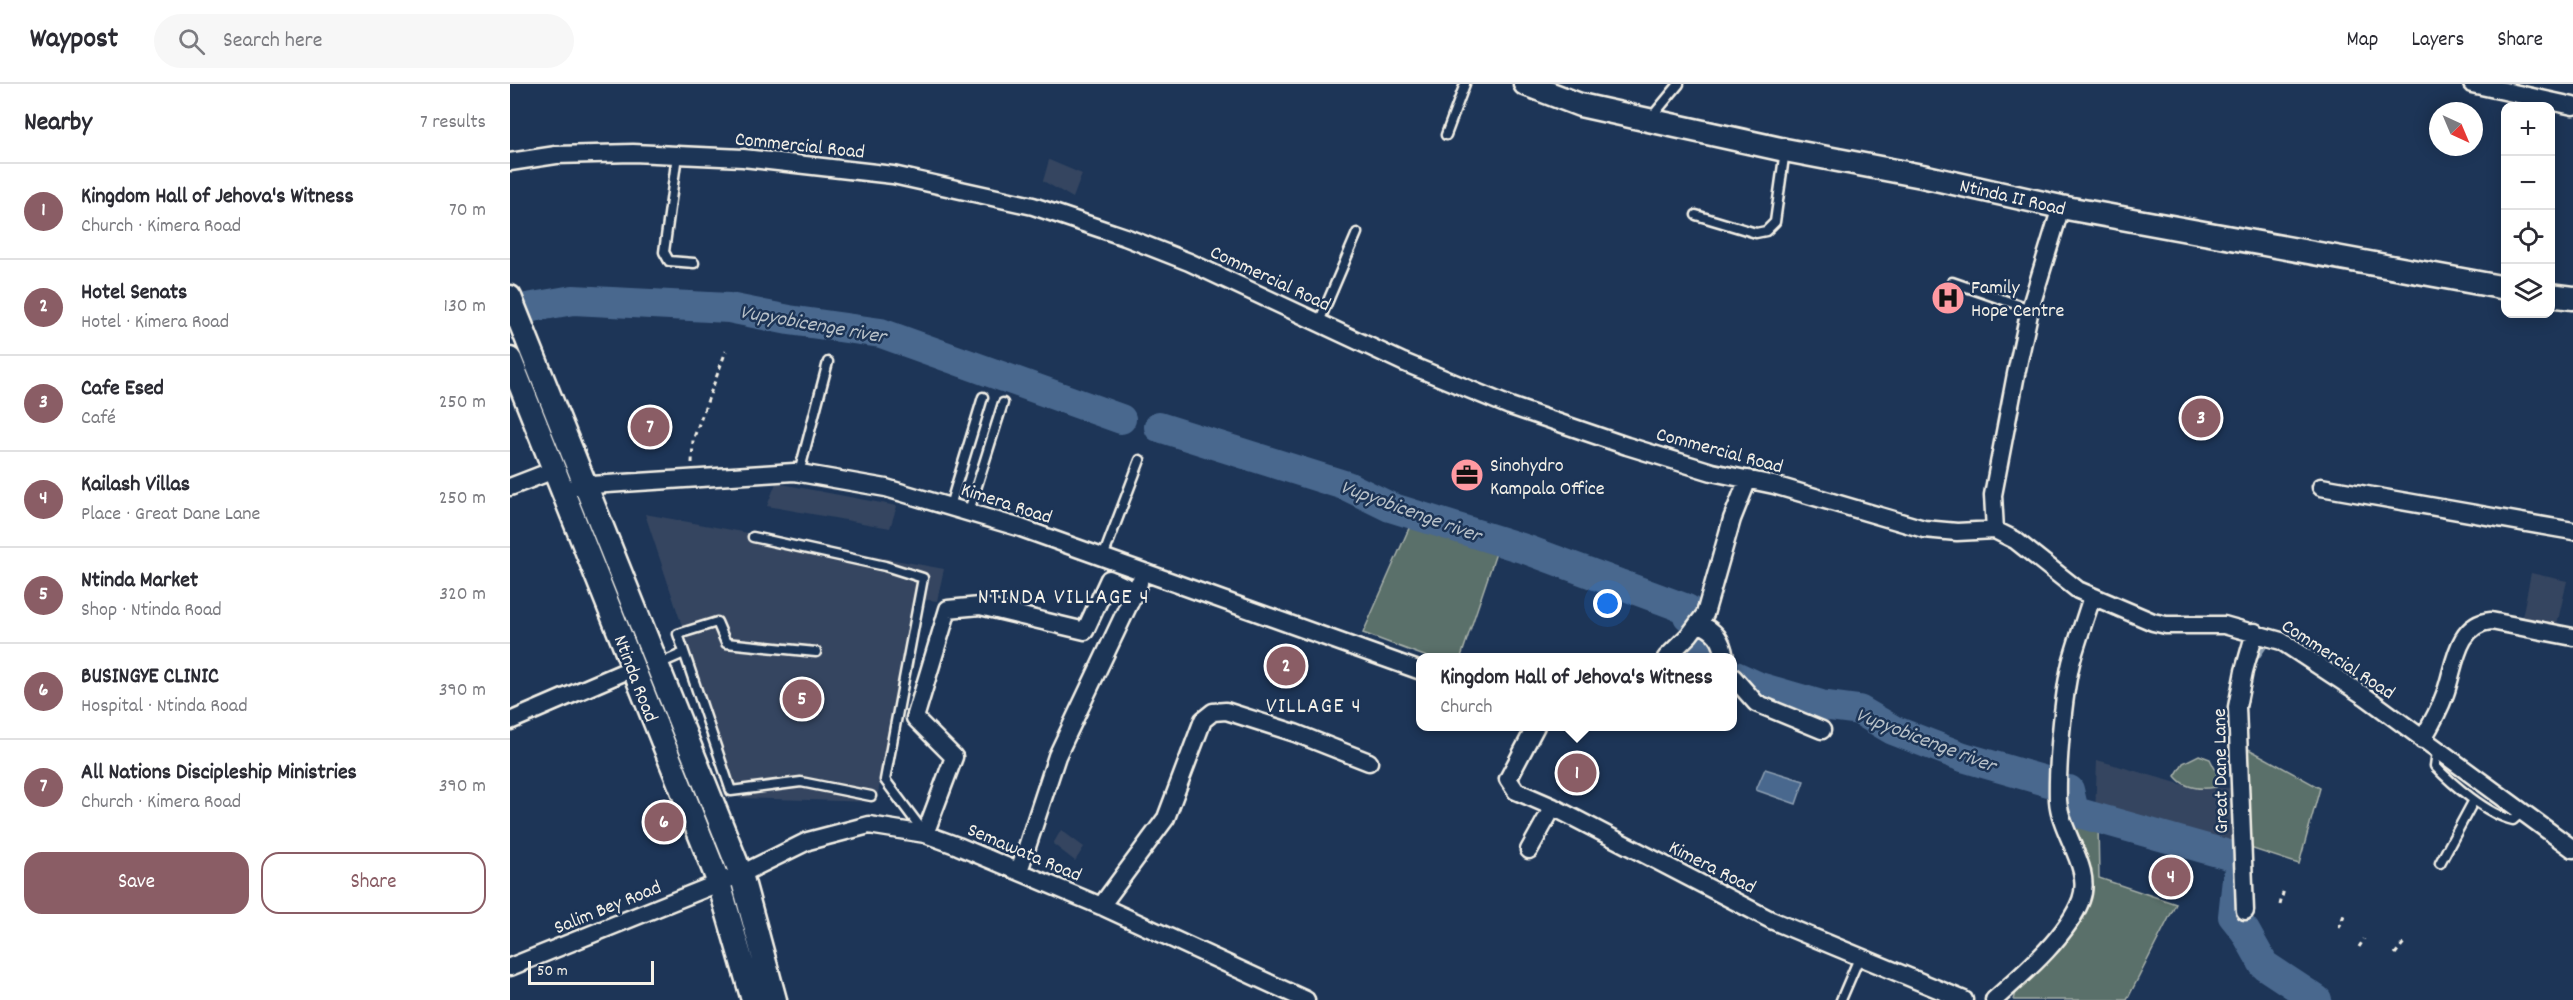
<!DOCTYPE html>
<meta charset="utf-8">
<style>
body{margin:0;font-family:Dekko,sans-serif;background:#f7f7f7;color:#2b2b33}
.controls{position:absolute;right:18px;top:18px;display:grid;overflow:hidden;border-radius:12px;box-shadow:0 3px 15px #0003}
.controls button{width:54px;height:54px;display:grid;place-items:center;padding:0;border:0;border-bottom:2px solid #e1e1e2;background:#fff;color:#2b2b33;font:30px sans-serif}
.compass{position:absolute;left:1919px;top:18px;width:54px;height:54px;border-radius:50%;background:#fff;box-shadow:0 3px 15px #0003;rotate:136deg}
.scale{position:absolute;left:18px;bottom:15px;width:126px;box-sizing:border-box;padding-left:6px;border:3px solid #f4f1e8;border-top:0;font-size:16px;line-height:21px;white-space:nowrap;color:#f4f1e8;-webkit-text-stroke:4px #1d3557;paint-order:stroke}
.you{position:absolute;left:1098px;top:520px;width:21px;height:21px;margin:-15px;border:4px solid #fff;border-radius:50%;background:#1a73e8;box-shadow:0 0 0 9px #1a73e833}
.badge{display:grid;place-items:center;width:39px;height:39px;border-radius:50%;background:#8a5d65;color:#fff;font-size:20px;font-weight:700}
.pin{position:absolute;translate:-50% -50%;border:3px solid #fff;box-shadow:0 2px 6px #0006}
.popup{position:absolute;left:906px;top:569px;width:321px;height:78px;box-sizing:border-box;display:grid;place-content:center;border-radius:12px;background:#fff;filter:drop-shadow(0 2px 4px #0005);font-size:20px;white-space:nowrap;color:#7c7c81}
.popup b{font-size:22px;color:#2b2b33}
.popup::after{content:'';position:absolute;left:50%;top:100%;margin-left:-12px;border:12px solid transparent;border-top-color:#fff}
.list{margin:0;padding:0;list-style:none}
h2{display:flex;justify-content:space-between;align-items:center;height:78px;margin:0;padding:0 24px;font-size:26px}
h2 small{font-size:20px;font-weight:400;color:#7c7c81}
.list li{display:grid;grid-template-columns:39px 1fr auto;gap:18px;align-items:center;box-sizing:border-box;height:96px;padding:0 24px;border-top:2px solid #e1e1e2}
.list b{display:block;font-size:22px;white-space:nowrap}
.list p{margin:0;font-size:20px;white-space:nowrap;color:#7c7c81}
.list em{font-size:20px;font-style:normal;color:#7c7c81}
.actions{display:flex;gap:12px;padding:18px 24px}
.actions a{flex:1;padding:14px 0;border:2px solid #8a5d65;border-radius:18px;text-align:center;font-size:21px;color:#8a5d65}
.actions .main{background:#8a5d65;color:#fff}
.icon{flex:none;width:33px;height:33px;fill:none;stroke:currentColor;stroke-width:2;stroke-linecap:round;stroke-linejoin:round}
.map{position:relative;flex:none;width:2063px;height:916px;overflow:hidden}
header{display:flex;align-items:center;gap:36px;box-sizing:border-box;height:84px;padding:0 30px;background:#fff;border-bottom:2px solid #e1e1e2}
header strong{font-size:28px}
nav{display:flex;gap:33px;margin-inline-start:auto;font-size:21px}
.search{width:420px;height:54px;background:#f7f7f7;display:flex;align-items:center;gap:15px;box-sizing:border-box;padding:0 21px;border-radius:33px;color:#7c7c81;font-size:22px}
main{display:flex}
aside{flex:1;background:#fff}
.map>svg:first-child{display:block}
.built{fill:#344560}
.green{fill:#5a6f6a;stroke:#a7b0a9;stroke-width:1.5}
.water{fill:#49688e;stroke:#8d9fb2;stroke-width:1.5}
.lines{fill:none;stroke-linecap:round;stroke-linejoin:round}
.stream{stroke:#8d9fb2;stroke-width:5}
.river{stroke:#49688e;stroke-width:30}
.lane-casing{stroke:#f4f1e8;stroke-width:13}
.street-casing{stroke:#f4f1e8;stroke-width:21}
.secondary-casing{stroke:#f4f1e8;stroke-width:27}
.path{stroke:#f4f1e8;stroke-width:3;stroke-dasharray:4.5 4.5;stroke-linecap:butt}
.lane{stroke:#1d3557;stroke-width:8}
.street{stroke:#1d3557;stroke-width:16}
.secondary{stroke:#1d3557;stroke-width:22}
.labels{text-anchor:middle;stroke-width:5;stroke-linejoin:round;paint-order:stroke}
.street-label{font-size:20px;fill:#f4f1e8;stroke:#1d3557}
.poi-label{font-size:20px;fill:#f4f1e8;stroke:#1d3557;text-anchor:start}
.water-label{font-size:21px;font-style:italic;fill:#b8c1c8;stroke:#1d3557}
.quarter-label{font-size:22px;letter-spacing:1.5px;fill:#f4f1e8;stroke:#1d3557}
</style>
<header>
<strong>Waypost</strong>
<div class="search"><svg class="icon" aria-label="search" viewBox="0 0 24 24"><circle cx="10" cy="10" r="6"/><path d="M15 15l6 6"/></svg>Search here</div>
<nav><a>Map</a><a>Layers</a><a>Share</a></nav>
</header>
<main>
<aside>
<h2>Nearby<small>7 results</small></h2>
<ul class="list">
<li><span class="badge">1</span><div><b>Kingdom Hall of Jehova's Witness</b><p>Church · Kimera Road</p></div><em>70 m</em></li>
<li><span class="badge">2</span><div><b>Hotel Senats</b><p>Hotel · Kimera Road</p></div><em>130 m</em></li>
<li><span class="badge">3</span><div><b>Cafe Esed</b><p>Café</p></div><em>250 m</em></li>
<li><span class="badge">4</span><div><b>Kailash Villas</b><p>Place · Great Dane Lane</p></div><em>250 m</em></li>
<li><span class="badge">5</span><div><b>Ntinda Market</b><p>Shop · Ntinda Road</p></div><em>320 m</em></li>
<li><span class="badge">6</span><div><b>BUSINGYE CLINIC</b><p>Hospital · Ntinda Road</p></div><em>390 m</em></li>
<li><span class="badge">7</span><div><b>All Nations Discipleship Ministries</b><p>Church · Kimera Road</p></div><em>390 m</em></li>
</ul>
<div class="actions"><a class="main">Save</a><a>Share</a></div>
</aside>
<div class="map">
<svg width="2063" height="916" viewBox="0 0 2063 916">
<rect width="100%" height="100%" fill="#1d3557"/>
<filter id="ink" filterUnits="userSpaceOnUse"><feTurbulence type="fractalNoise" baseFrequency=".0167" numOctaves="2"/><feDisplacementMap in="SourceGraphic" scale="12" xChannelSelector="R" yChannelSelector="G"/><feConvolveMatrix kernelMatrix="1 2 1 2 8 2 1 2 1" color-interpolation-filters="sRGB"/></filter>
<g filter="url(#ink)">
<!-- built -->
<path class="built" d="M539,76l33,14 -9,24 -30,-17z
M266,399l121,23 -7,22 -123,-22z
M135,430l299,55 -7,32 -18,-2 -43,203 -137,-4z
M2021,489l36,8 -11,48 -35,-7z
M1587,676l94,27 43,1 3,65 -142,-38z
M551,746l23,17 -9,14 -22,-17z"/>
<!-- green -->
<path class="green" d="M900,442l86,27 -35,104h-34l-64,-24z
M1733,662l77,42 -21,76 -49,-16z
M1689,671l11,4 7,14 -1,14c-16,3 -31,2 -41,-11l8,-13z
M1557,730l31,9 1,55 77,26 -49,96h-113l2,-8 68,-74 7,-29z"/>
<!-- water -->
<path class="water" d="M1255,685l39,12 -8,23 -40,-14z"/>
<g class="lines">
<!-- stream -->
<path class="stream" d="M1745,576l9,-13"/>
<!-- river -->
<path class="river" d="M17,224l46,-8 156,8 60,12 92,13 240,86
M649,343l188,59 43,21 138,43 159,59 1,7
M1182,561l10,13
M1225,592l24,11 62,18 38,5 34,20 70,27 86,25
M1559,706l4,17 6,6 153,43
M1727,795l-4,37 12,15 19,34 53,35"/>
<defs>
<path id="lane" d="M1140,35l29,-35
M936,51l19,-51
M167,71l-13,97 5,9 25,2
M1186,131l60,18 10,-2 9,-9 10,-72
M1442,198l78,27
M809,238l38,-89
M289,389l29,-111
M440,422l33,-109
M459,427l34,-108
M243,453l132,29 38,12 -38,202 38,51
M593,473l37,-97
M306,568l-90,-9 -9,-21 -39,12 53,157 70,-9 70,14
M149,580l25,-11
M1927,668l-2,14c17,18 53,49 78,54l9,-8
M1930,779l34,-63
M1331,916l18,-42"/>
<path id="street" d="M1962,0l101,22
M0,78l46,-7 77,-2 110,5 150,17 140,31 92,31 64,25 214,100 107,44 117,40 85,26 62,13 150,44 33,3 38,-2 20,10 63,50 75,32 13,3h58l57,16 85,56 207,152
M66,402l218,-14 92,16 135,40 400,143
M0,403l44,-17
M1811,403l252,44
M1485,446l-2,-35 23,-121 14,-65 31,-102
M1188,539c18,8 24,16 27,35
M1156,574l24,-24 15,-20 27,-95 16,-40
M1223,593l23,26 66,27
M0,637l123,-53
M1026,642l-28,53 8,12 37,16 218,113 193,80
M1912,656c9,-15 17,-29 23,-46 10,-27 11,-70 46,-73l82,16
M415,750l29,-77 -39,-39 33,-109 32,-3 105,25 24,-52 26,12
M1019,766l24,-43
M509,787l38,-115 82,-173
M591,822l65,-88 37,-98 10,-8 13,-1 69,22 74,29
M1735,827l-8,-204 7,-36 11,-39
M0,883l231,-93 67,-33 61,-16 56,9 33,12 143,60 205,94
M1484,916c28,-25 73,-63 87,-100 12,-32 -21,-67 -23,-100 -1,-35 5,-103 13,-137 6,-22 14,-44 21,-66"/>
<path id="secondary" d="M1015,0l55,21 205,45 137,26 139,31 445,81
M2040,211l23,3
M0,213l231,577 34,126
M0,275l209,524 34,117"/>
</defs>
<!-- lane casing -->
<use href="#lane" class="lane-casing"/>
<!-- street casing -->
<use href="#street" class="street-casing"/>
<!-- secondary casing -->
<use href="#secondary" class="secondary-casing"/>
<!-- path -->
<path class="path" d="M182,379l1,-23 33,-89
M1770,821l4,-16
M1829,844l5,-13
M1849,863l5,-8
M1885,870l11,-14"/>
<!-- lane -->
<use href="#lane" class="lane"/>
<!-- street -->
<use href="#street" class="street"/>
<!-- secondary -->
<use href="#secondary" class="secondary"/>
</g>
</g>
<!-- icons -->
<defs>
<symbol id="hospital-disc" viewBox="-11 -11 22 22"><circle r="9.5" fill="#ff9aa2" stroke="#1d3557"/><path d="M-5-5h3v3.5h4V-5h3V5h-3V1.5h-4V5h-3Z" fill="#111"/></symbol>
<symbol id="office-disc" viewBox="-11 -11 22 22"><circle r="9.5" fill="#ff9aa2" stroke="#1d3557"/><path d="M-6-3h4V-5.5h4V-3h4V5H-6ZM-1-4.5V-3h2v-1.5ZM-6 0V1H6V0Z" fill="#111"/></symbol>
</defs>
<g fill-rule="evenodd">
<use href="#hospital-disc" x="1419" y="195" width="38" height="38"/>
<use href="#office-disc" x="938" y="372" width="38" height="38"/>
</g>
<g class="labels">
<!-- street labels -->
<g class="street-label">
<text transform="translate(290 60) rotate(6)" y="7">Commercial Road</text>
<text transform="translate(1503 112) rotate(13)" y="7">Ntinda II Road</text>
<text transform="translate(761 193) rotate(25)" y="7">Commercial Road</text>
<text transform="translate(1210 365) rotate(15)" y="7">Commercial Road</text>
<text transform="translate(497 418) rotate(18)" y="7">Kimera Road</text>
<text transform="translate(1829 574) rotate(33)" y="7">Commercial Road</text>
<text transform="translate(127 594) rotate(69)" y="7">Ntinda Road</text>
<text transform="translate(1709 687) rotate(-91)" y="7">Great Dane Lane</text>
<text transform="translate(515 767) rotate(23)" y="7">Semawata Road</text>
<text transform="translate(1203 782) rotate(27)" y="7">Kimera Road</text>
<text transform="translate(97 822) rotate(-22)" y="7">Salim Bey Road</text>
</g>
<!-- poi labels -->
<g class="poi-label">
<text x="1461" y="209">Family<tspan x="1461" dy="23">Hope Centre</tspan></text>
<text x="980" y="387">Sinohydro<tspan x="980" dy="23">Kampala Office</tspan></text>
</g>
<!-- water labels -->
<g class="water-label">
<text transform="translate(303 239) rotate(10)" y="7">Vupyobicenge river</text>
<text transform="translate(901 426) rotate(20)" y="7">Vupyobicenge river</text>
<text transform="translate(1416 655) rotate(21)" y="7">Vupyobicenge river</text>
</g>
<!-- quarter labels -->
<g class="quarter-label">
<text x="554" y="519">NTINDA VILLAGE 4</text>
<text x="804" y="628">VILLAGE 4</text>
</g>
</g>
</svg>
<div class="controls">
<button>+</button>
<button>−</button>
<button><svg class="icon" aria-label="locate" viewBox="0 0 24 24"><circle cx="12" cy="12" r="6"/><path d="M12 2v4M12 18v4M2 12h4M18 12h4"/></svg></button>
<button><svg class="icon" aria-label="layers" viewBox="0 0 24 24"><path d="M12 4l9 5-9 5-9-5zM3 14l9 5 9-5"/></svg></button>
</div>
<svg class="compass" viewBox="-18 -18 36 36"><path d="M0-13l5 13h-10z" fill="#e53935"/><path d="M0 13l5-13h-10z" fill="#7c7c81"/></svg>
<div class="scale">50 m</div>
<div class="you"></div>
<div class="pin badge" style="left:1067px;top:689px">1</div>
<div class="popup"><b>Kingdom Hall of Jehova's Witness</b>Church</div>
<div class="pin badge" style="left:776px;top:582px">2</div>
<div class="pin badge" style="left:1691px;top:334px">3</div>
<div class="pin badge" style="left:1661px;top:793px">4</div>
<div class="pin badge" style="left:292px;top:615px">5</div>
<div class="pin badge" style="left:154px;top:738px">6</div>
<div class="pin badge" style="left:140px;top:343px">7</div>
</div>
</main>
